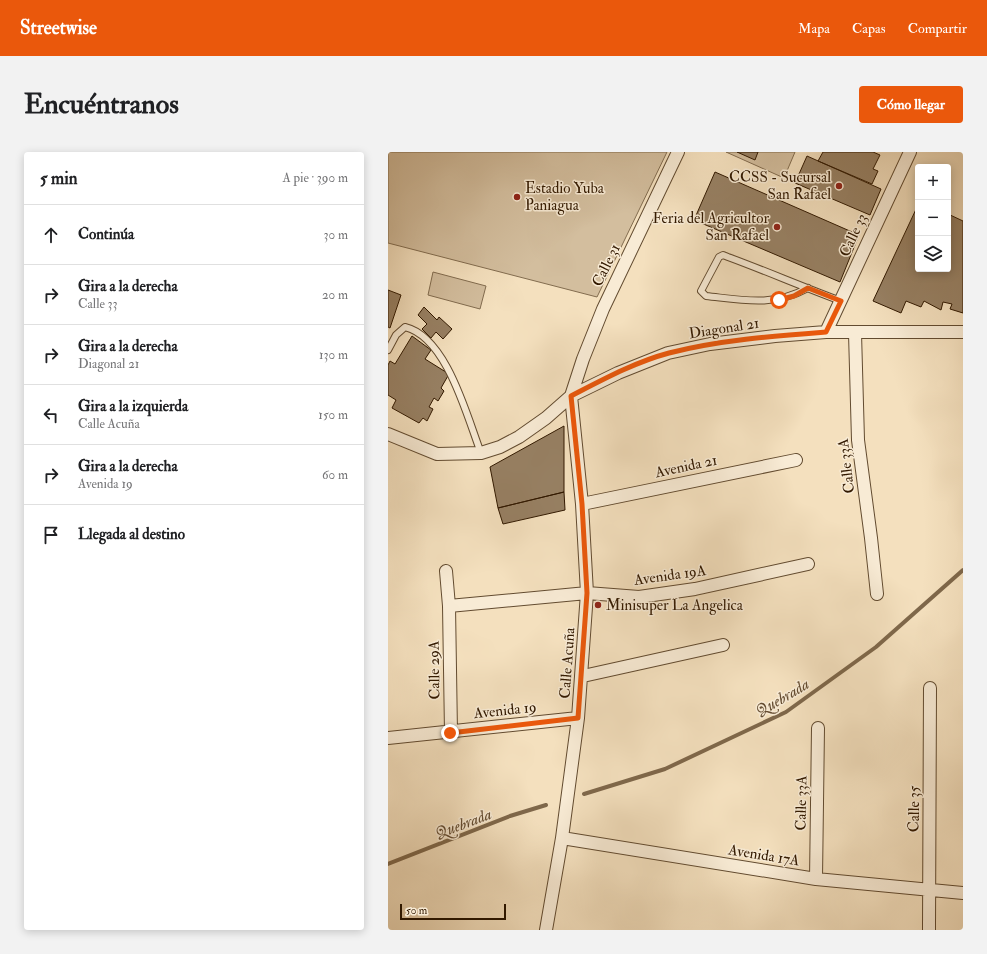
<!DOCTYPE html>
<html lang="es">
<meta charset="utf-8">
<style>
body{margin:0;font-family:"IM FELL Double Pica",serif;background:#f2f2f2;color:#202124}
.controls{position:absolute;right:12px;top:12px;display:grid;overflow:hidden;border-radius:4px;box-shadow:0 2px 10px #0003}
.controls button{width:36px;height:36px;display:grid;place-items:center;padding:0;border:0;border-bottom:1px solid #e0e0e0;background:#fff;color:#202124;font:20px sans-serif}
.scale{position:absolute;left:12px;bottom:10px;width:106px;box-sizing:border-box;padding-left:4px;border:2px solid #321900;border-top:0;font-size:11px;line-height:14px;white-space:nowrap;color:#321900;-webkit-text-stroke:3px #f8ebd5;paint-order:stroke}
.stop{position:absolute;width:12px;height:12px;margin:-9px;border:3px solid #ea580c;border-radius:50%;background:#fff}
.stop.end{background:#ea580c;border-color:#fff;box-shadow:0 1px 4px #0008}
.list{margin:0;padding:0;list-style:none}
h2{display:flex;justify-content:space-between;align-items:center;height:52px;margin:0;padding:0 16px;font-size:17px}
h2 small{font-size:13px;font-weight:400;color:#757577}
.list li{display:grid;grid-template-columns:26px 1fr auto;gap:12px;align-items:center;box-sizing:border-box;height:60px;padding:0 16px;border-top:1px solid #e0e0e0}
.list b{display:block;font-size:15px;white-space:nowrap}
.list p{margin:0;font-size:13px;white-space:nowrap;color:#757577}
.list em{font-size:13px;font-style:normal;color:#757577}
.icon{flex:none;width:22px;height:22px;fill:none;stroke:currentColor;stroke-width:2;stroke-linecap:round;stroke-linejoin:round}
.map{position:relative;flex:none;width:575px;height:778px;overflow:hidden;border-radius:4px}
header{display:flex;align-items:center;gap:24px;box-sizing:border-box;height:56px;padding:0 20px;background:#ea580c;color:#fff}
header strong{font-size:19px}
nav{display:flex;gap:22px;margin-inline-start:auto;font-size:14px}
.intro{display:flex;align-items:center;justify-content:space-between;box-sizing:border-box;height:96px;padding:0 24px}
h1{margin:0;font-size:28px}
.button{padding:10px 18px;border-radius:4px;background:#ea580c;color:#fff;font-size:14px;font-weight:700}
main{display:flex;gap:24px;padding:0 24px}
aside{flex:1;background:#fff;border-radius:4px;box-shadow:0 2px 10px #0003}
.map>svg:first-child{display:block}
.green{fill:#d3be9e;stroke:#826c4f}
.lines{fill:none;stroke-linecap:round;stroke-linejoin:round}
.stream{stroke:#7f684b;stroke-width:4}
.building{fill:#978063;stroke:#321900}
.service-casing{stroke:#624b30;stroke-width:8}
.minor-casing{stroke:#624b30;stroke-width:14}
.service{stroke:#f8ebd5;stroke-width:6}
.minor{stroke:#f8ebd5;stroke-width:12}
.route{stroke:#ea580c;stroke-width:5}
.poi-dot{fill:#8f2418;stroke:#f8ebd5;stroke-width:1.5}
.labels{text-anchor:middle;stroke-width:3;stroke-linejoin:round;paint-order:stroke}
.poi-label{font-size:15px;fill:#321900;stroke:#f8ebd5;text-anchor:end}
.street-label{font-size:15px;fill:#321900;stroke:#f8ebd5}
.water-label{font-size:16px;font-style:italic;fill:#654d32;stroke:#f8ebd5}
</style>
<header>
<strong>Streetwise</strong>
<nav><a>Mapa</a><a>Capas</a><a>Compartir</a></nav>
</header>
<div class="intro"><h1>Encuéntranos</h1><a class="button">Cómo llegar</a></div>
<main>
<aside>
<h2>5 min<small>A pie · 390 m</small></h2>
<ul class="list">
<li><svg class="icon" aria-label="ahead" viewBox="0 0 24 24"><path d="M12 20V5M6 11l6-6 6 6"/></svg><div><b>Continúa</b></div><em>30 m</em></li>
<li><svg class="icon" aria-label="right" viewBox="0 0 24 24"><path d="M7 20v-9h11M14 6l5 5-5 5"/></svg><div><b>Gira a la derecha</b><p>Calle 33</p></div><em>20 m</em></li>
<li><svg class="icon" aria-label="right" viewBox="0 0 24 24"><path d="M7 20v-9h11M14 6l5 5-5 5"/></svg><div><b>Gira a la derecha</b><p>Diagonal 21</p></div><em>130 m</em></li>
<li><svg class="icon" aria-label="left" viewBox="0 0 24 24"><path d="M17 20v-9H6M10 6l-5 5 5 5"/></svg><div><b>Gira a la izquierda</b><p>Calle Acuña</p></div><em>150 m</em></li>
<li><svg class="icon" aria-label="right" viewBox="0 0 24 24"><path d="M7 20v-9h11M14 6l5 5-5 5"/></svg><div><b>Gira a la derecha</b><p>Avenida 19</p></div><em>60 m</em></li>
<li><svg class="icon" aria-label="arrive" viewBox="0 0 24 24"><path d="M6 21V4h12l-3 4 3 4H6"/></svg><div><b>Llegada al destino</b></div></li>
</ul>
</aside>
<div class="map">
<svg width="575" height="778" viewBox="0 0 575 778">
<rect width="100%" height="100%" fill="#f4e0be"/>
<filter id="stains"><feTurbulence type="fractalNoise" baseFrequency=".005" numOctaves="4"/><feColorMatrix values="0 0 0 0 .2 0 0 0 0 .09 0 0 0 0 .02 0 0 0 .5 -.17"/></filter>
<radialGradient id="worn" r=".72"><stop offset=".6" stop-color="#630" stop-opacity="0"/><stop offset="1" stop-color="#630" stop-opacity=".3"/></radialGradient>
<!-- green -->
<path class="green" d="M0,0h279l-70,145 -209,-54z
M338,0h69l-11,26z
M45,120l53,14 -6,23 -52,-14z"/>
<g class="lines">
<!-- stream -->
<path class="stream" d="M196,642l81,-25 121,-57 90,-65 87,-77
M0,712l122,-48 36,-11"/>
</g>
<!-- building -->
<path class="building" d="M349,0h21l-3,8z
M435,0h50l7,3 -7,14 5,2 -6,13 -54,-23z
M419,4l74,33 -11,26 -75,-32z
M327,20l144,63 -19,47 -146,-62z
M530,53v64h30v-55l15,7v92l-13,-4 2,-5 -9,-2 -2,8 -17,-9 -3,6 -15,-6 -5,12 -28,-12z
M0,138l13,5 -11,33 -2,-1z
M36,155l13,13 2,-3 13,12 -9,10 -7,-7 -5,6 -9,-9 5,-5 -9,-9z
M24,184l19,14 -6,9 24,15 -8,14 3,3 -6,10 -4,-3 -5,9 4,2 -6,12 -4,-3 -4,5 -27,-15 4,-8 -8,-5v-30l2,-4 5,3z
M176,274v66l-66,16 -8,-41z
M176,340l1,18 -62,14 -5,-16z"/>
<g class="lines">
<defs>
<path id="service" d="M420,136c-35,19 -65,12 -102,8l-5,-5 18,-34 4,-2 5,2c38,14 75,30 113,44
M0,198l8,-15 9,-8c42,10 62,90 76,126"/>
<path id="minor" d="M438,180l84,-180
M467,181l3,107 13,98 6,56
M0,282l49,20 44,-1 19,-6 19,-10 27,-19 25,-22 47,-23 50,-20 42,-9 65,-8 51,-4h137
M194,352l214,-44
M58,419l3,35 138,-13 52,4 56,-8 113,-25
M61,454l2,127
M195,524l140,-31
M0,586l190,-20
M174,686l254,41 147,14
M428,727l2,-151
M158,778l16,-92 16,-120 9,-125 -5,-89 -11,-108 12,-37 20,-50 75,-157
M541,778l1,-242"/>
</defs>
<!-- service casing -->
<use href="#service" class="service-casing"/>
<!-- minor casing -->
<use href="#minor" class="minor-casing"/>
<!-- service -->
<use href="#service" class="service"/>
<!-- minor -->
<use href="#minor" class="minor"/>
</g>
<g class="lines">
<!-- route -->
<path class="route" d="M62,581l128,-15 9,-125 -5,-89 -11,-108c31,-16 64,-34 98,-43 51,-13 105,-17 157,-21l15,-31 -33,-13 -14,8 -15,4"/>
</g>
<!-- markers -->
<g class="poi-dot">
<circle cx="451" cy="34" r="4"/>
<circle cx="129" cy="45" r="4"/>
<circle cx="389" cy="75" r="4"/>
<circle cx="210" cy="453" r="4"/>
</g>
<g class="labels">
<!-- poi labels -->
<g class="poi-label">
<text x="443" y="30">CCSS - Sucursal<tspan x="443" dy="17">San Rafael</tspan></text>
<text x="137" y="41" text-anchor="start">Estadio Yuba<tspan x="137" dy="17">Paniagua</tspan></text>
<text x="381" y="71">Feria del Agricultor<tspan x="381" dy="17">San Rafael</tspan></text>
<text x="218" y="458" text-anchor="start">Minisuper La Angelica</text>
</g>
<!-- street labels -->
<g class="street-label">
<text transform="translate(465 83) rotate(-65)" y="5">Calle 33</text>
<text transform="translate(218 113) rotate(-64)" y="5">Calle 31</text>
<text transform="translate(336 176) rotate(-9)" y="5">Diagonal 21</text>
<text transform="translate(298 314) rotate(-12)" y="5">Avenida 21</text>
<text transform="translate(458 314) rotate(-97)" y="5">Calle 33A</text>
<text transform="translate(282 423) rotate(-8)" y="5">Avenida 19A</text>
<text transform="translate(179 511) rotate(-86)" y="5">Calle Acuña</text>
<text transform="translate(46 518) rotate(-91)" y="5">Calle 29A</text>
<text transform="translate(117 558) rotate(-6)" y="5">Avenida 19</text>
<text transform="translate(413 651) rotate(-89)" y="5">Calle 33A</text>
<text transform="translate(526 657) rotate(-90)" y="5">Calle 35</text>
<text transform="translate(376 703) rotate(9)" y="5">Avenida 17A</text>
</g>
<!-- water labels -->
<g class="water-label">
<text transform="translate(394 545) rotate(-31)" y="6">Quebrada</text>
<text transform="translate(75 671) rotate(-21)" y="6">Quebrada</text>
</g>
</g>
<rect width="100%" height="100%" filter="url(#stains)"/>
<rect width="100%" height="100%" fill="url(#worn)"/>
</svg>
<div class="controls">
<button>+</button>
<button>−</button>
<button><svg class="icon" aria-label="layers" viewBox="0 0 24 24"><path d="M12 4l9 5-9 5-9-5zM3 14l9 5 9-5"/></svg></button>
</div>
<div class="scale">50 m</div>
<div class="stop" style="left:391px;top:148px"></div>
<div class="stop end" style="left:62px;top:581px"></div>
</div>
</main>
